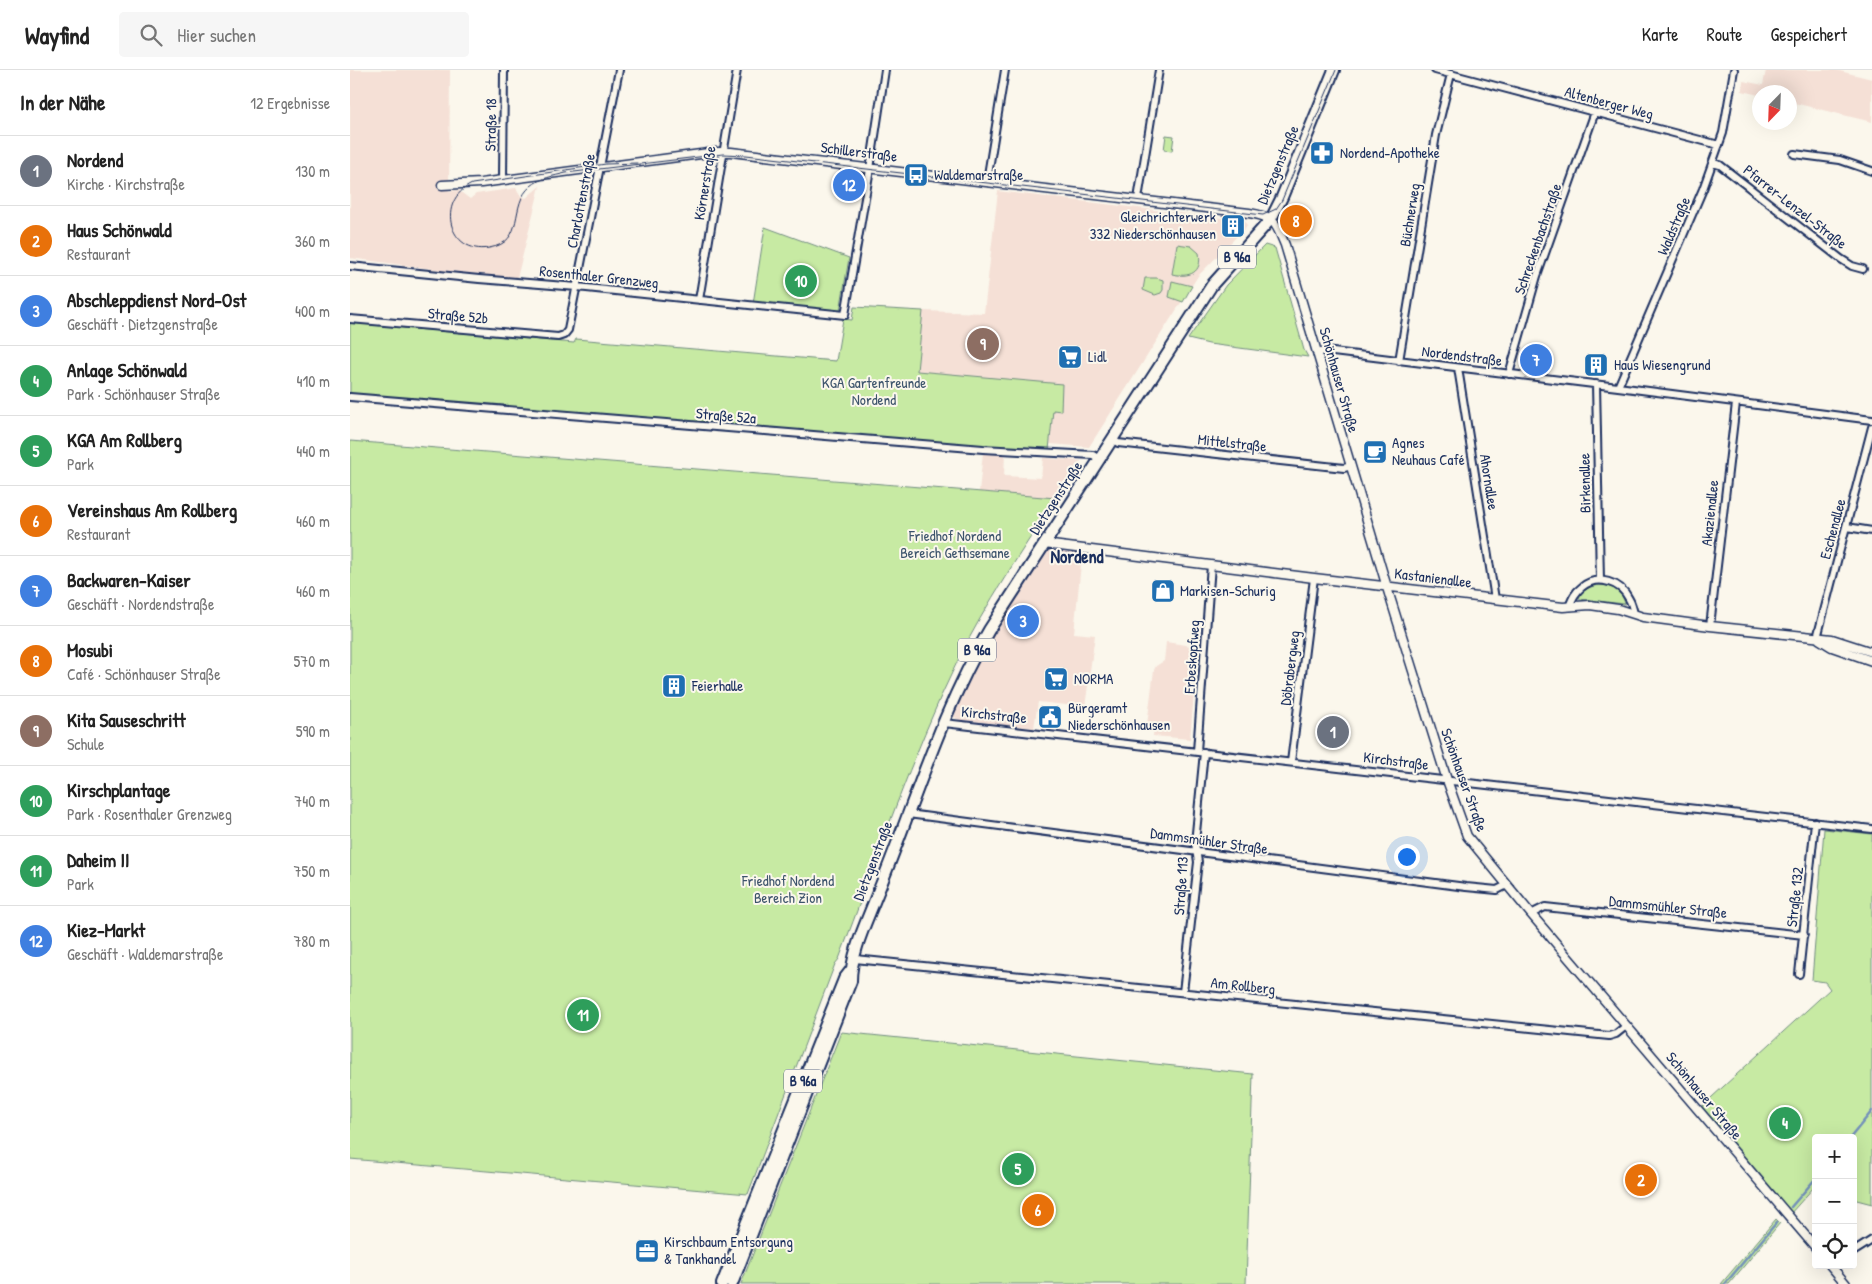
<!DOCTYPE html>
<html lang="de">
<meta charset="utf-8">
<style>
body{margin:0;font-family:"Patrick Hand",sans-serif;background:#f6f6f6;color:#222}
.controls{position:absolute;right:15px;bottom:15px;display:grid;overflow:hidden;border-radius:5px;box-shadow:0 5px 20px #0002}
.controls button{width:45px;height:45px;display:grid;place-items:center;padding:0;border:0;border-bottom:1px solid #e0e0e0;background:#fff;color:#222;font:25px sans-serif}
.compass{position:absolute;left:1402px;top:15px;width:45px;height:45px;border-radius:50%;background:#fff;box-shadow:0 5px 20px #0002;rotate:203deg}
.you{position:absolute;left:1056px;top:786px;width:18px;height:18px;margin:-12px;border:4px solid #fff;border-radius:50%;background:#1a73e8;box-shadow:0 0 0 8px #1a73e833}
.badge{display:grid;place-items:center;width:32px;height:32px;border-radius:50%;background:#1f6fb2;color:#fff;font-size:16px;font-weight:700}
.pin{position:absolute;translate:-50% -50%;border:2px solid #fff;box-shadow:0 1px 5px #0006}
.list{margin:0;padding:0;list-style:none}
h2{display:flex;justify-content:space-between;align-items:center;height:65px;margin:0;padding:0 20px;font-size:21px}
h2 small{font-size:16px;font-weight:400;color:#767676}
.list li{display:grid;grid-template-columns:32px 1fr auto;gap:15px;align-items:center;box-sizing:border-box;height:70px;padding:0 20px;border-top:1px solid #e0e0e0}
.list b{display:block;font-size:19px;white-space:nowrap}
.list p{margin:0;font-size:16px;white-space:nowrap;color:#767676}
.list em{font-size:16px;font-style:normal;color:#767676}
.icon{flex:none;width:28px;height:28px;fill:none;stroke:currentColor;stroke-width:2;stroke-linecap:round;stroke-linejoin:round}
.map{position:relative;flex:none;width:1522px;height:1214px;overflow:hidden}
header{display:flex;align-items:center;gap:30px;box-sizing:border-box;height:70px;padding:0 25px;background:#fff;border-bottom:1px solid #e0e0e0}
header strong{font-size:24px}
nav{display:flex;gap:28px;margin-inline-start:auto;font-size:18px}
.search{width:350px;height:45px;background:#f6f6f6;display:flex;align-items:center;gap:12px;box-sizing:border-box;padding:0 18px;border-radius:5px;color:#767676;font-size:19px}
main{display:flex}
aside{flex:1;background:#fff}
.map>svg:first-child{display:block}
.built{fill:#f5e0d6}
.green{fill:#c7eaa3;stroke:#718c80}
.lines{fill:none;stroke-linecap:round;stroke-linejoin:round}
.stream{stroke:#7391ba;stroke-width:2.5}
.minor-casing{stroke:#1b2f5e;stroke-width:10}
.tertiary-casing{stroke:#1b2f5e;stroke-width:11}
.primary-casing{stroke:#1b2f5e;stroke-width:14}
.minor{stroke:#fbf7ec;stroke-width:6}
.tertiary{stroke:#fbf7ec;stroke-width:8}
.primary{stroke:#fbf7ec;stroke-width:10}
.tram{stroke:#1b2f5e;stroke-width:1}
.labels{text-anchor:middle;stroke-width:4;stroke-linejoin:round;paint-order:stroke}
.shield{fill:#fbf7ec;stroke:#5e6b89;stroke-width:1}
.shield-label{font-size:14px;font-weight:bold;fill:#1b2f5e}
.street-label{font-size:15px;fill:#1b2f5e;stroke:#fbf7ec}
.poi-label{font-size:15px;fill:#1b2f5e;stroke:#fbf7ec;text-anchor:start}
.park-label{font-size:15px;fill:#3d546c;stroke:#fbf7ec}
.quarter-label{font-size:18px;font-weight:bold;fill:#1b2f5e;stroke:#fbf7ec}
</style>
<header>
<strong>Wayfind</strong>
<div class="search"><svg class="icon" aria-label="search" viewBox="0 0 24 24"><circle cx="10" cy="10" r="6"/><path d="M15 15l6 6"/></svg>Hier suchen</div>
<nav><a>Karte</a><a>Route</a><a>Gespeichert</a></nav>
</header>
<main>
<aside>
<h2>In der Nähe<small>12 Ergebnisse</small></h2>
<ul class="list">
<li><span class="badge" style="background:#6b7280">1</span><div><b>Nordend</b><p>Kirche · Kirchstraße</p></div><em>130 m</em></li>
<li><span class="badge" style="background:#e8710a">2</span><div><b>Haus Schönwald</b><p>Restaurant</p></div><em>360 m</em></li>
<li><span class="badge" style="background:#3f7fe0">3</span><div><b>Abschleppdienst Nord-Ost</b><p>Geschäft · Dietzgenstraße</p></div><em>400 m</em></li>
<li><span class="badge" style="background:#2e9e5b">4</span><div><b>Anlage Schönwald</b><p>Park · Schönhauser Straße</p></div><em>410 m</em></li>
<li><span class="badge" style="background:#2e9e5b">5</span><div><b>KGA Am Rollberg</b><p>Park</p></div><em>440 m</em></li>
<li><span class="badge" style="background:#e8710a">6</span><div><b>Vereinshaus Am Rollberg</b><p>Restaurant</p></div><em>460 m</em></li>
<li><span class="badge" style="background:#3f7fe0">7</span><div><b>Backwaren-Kaiser</b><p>Geschäft · Nordendstraße</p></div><em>460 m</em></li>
<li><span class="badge" style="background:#e8710a">8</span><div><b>Mosubi</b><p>Café · Schönhauser Straße</p></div><em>570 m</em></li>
<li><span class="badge" style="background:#8d6e63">9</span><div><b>Kita Sauseschritt</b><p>Schule</p></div><em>590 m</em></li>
<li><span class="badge" style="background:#2e9e5b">10</span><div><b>Kirschplantage</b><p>Park · Rosenthaler Grenzweg</p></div><em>740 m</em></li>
<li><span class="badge" style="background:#2e9e5b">11</span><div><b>Daheim II</b><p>Park</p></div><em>750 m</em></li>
<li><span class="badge" style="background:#3f7fe0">12</span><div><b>Kiez-Markt</b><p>Geschäft · Waldemarstraße</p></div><em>780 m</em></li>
</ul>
</aside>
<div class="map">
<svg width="1522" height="1214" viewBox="0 0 1522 1214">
<rect width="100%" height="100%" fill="#fbf7ec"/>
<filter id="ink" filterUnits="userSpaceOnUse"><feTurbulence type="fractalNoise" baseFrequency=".02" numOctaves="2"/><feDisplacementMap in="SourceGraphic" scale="10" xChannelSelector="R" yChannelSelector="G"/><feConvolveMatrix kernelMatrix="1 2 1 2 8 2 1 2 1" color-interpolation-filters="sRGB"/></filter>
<g filter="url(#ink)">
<!-- built -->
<path class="built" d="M0,0h100l-1,121 9,-1 12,9 6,-5 40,-6 5,8 5,2 14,-12 -23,92 -77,-8 -90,-12z
M1416,0h70l36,9v43l-82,-20v-10h-30l-1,3 -17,-4 1,-10 20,4z
M648,121l247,30 2,5 -49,50 -109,171 -39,-3 3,-34 7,1 -143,-40 6,-60 61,2z
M633,382l22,2 -1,22 37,2 2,-20 38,3 -25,37 -77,-6z
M697,480l35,4 -8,79 21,2 -10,72 -47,-5 -4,26 -75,-8 -5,-3v-4l31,-65z
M816,572l32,5 -8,92 -37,-3 1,-10 -7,-1 7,-55 2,-4 8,-5z"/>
<!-- green -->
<path class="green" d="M816,65l8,1 -2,15 -8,-1z
M415,157l84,31 -9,53 -87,-7z
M827,174l14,2 8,7c4,20 -10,25 -27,21z
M915,175l10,3 29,102 4,7 -99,-13 -21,-5 38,-54z
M795,208h12l6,2v10l-2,3 -6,2 -12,-5z
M822,211l20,5 -9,16 -14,-5z
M504,237l69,4 -6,60 145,13 -1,27 -8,-1 -4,40 -699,-53v-74l224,20 2,-4 260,22 7,-42 9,1z
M0,371l706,57c-34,53 -70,105 -98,162 -47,96 -81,199 -119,299l-4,5 -87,230 -398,-35z
M1251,515c12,1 22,7 24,19l-46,-5c2,-9 13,-14 22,-14z
M1474,759l48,5v370l-19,-5v-61h-37v50l-2,-1 -24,27 -90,-106 130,-119 -5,-7 -13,-2z
M491,962l412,42 -7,210h-505z
M1426,1149l4,4 -51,61h-8z"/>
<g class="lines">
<!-- stream -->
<path class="stream" d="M1500,1068l22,-27
M1441,1137l25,-29
M1375,1214l52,-62"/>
<defs>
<path id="minor" d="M1085,0l284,75
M1444,84l46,6 32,11
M1363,93l7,2 121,94 11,7 11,3
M153,110l1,-110
M637,111l18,-111
M788,129l21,-129
M0,196l129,13 98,8 268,28 25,-146 15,-99
M349,230l38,-230
M0,249l208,18 6,-2 4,-5 51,-260
M967,283l8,-2 293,36 254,33
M1049,291l37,-226 15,-61
M1108,298l37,231
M1159,304l28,-98 58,-164
M1246,314l4,196
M1268,317l85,-198 20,-56 11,-63
M0,327l633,52 110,6 6,4
M762,369l6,4 226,25 7,-2
M1497,457l25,4
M1219,537c3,-8 6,-15 13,-20 15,-13 39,-5 47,12 3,5 4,10 5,15
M1360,556l26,-223
M1467,568l55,-211
M594,653l928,106
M847,681l14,-186
M941,692l23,-184
M558,744l558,73 31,3 10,-5
M1181,844l14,-7 259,28
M505,889l754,77 7,-2 10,-8
M1449,904l16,-152
M833,922l15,-130 -3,-19 9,-91
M1503,1182l19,-12"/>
<path id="tertiary" d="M92,115l39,-2 235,-31h15l518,61c26,4 26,8 36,32l104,349 58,186 20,56 64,78 285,334
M694,474l270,34 249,29 27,-2 28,4 25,8 67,9 122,13 40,13
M1469,569l13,8 40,14
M1480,1195l16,19"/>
<path id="primary" d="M372,1214l122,-305 7,-9
M382,1214l119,-303c0,-28 15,-58 25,-84 37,-89 64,-184 113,-267l223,-345 59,-66 11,-22 52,-127"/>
</defs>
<!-- minor casing -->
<use href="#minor" class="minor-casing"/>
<!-- tertiary casing -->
<use href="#tertiary" class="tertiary-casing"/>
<!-- primary casing -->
<use href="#primary" class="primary-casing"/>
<!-- minor -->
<use href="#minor" class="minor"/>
<!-- tertiary -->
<use href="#tertiary" class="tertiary"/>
<!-- primary -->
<use href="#primary" class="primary"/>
<!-- tram -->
<path class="tram" d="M287,93l-31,1 -134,20c-37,17 -23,71 17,64 38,-6 19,-44 42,-62 9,-8 23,-10 35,-13l157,-19 23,1 517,60 13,-6 6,-9 54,-130"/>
</g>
</g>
<!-- icons -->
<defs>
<symbol id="pharmacy-square" viewBox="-11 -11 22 22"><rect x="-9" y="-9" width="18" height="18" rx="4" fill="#1f6fb2" stroke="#fbf7ec"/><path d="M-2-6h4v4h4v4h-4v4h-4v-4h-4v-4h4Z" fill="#fff"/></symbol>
<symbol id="bus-square" viewBox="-11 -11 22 22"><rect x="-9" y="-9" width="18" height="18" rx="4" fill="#1f6fb2" stroke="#fbf7ec"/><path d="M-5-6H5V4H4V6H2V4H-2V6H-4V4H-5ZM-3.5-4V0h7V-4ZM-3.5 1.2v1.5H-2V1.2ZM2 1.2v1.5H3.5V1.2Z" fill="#fff"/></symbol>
<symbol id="building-square" viewBox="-11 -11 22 22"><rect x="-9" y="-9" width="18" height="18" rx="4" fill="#1f6fb2" stroke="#fbf7ec"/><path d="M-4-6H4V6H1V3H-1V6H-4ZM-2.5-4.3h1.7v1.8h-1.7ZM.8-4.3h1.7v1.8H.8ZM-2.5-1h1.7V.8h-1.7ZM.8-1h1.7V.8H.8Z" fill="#fff"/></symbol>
<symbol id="supermarket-square" viewBox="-11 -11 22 22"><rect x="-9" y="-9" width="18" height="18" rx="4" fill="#1f6fb2" stroke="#fbf7ec"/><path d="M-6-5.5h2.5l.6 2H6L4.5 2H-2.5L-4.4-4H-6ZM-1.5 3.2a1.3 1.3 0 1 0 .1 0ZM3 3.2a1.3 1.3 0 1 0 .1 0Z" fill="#fff"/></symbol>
<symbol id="cafe-square" viewBox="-11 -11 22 22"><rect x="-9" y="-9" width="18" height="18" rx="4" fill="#1f6fb2" stroke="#fbf7ec"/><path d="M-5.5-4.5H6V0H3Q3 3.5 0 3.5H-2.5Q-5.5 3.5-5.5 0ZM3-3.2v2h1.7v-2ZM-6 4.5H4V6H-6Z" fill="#fff"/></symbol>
<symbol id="shop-square" viewBox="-11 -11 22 22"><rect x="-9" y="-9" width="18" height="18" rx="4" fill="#1f6fb2" stroke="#fbf7ec"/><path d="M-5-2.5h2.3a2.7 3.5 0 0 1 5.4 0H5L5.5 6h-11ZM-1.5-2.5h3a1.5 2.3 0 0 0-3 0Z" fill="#fff"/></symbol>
<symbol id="civic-square" viewBox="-11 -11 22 22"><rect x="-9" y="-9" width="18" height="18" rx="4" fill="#1f6fb2" stroke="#fbf7ec"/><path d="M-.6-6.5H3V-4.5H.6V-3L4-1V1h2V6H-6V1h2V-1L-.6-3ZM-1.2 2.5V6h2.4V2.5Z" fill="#fff"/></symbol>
<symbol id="office-square" viewBox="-11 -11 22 22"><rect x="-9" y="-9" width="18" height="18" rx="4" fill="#1f6fb2" stroke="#fbf7ec"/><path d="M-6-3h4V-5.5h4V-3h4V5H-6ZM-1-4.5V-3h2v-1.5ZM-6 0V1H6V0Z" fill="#fff"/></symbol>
</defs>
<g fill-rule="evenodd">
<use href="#pharmacy-square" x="958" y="69" width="28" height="28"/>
<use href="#bus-square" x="552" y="91" width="28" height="28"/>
<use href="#building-square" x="869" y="142" width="28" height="28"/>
<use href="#supermarket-square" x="706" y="273" width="28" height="28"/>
<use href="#building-square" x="1232" y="281" width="28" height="28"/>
<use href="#cafe-square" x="1011" y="368" width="28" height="28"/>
<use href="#shop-square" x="799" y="507" width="28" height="28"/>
<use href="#supermarket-square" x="692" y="595" width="28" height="28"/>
<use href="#building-square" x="310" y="602" width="28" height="28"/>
<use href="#civic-square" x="686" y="633" width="28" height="28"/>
<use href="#office-square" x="283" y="1167" width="28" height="28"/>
</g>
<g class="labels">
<!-- shield labels -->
<g class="shield">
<rect x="868" y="175.5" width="38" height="23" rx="4"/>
<rect x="608" y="568.5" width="38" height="23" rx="4"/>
<rect x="434" y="999.5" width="38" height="23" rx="4"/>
</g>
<g class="shield-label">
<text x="887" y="192">B 96a</text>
<text x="627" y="585">B 96a</text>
<text x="453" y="1016">B 96a</text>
</g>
<!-- street labels -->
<g class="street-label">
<text transform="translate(1259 33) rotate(15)" y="5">Altenberger Weg</text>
<text transform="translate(141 55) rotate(-89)" y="5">Straße 18</text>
<text transform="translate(509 82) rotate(7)" y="5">Schillerstraße</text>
<text transform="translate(928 95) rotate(-67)" y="5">Dietzgenstraße</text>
<text transform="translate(355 113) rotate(-81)" y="5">Körnerstraße</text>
<text transform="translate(231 131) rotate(-79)" y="5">Charlottenstraße</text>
<text transform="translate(1445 137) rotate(38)" y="5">Pfarrer-Lenzel-Straße</text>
<text transform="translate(1060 145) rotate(-81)" y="5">Büchnerweg</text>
<text transform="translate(1324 156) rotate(-67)" y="5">Waldstraße</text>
<text transform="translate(1188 169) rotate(-71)" y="5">Schreckenbachstraße</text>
<text transform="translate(249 207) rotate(6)" y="5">Rosenthaler Grenzweg</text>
<text transform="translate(108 246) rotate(5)" y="5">Straße 52b</text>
<text transform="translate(1112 286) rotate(7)" y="5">Nordendstraße</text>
<text transform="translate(989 310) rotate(74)" y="5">Schönhauser Straße</text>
<text transform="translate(376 346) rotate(5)" y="5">Straße 52a</text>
<text transform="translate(882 373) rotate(6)" y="5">Mittelstraße</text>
<text transform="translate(1139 412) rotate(81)" y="5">Ahornallee</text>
<text transform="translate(1235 413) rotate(-91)" y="5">Birkenallee</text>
<text transform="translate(706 428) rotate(-57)" y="5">Dietzgenstraße</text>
<text transform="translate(1360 443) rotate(-84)" y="5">Akazienallee</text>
<text transform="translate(1483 459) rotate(-75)" y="5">Eschenallee</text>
<text transform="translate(1083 508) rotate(7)" y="5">Kastanienallee</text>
<text transform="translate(842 587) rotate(-86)" y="5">Erbeskopfweg</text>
<text transform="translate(940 598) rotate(-83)" y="5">Döbrabergweg</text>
<text transform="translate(644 645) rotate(6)" y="5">Kirchstraße</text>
<text transform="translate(1046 691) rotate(7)" y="5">Kirchstraße</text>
<text transform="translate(1114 710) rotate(70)" y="5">Schönhauser Straße</text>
<text transform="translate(859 771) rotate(8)" y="5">Dammsmühler Straße</text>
<text transform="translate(523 791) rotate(-69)" y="5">Dietzgenstraße</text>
<text transform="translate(831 816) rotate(-86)" y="5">Straße 113</text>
<text transform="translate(1445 827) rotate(-84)" y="5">Straße 132</text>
<text transform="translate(1318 837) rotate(6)" y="5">Dammsmühler Straße</text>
<text transform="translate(893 916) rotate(6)" y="5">Am Rollberg</text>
<text transform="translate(1354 1026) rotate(50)" y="5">Schönhauser Straße</text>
</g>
<!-- poi labels -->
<g class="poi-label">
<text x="990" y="88">Nordend-Apotheke</text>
<text x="584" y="110">Waldemarstraße</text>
<text x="866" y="152" text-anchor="end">Gleichrichterwerk<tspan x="866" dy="17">332 Niederschönhausen</tspan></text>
<text x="738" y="292">Lidl</text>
<text x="1264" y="300">Haus Wiesengrund</text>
<text x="1042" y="378">Agnes<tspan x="1042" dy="17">Neuhaus Café</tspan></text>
<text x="830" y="526">Markisen-Schurig</text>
<text x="724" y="614">NORMA</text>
<text x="342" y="621">Feierhalle</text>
<text x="718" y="643">Bürgeramt<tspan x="718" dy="17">Niederschönhausen</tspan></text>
<text x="314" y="1177">Kirschbaum Entsorgung<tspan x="314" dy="17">&amp; Tankhandel</tspan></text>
</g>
<!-- park labels -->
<g class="park-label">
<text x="524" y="318">KGA Gartenfreunde<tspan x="524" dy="17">Nordend</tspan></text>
<text x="605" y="471">Friedhof Nordend<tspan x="605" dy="17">Bereich Gethsemane</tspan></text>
<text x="438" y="816">Friedhof Nordend<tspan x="438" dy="17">Bereich Zion</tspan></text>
</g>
<!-- quarter labels -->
<g class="quarter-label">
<text x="727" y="493">Nordend</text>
</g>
</g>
</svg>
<div class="controls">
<button>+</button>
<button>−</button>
<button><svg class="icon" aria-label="locate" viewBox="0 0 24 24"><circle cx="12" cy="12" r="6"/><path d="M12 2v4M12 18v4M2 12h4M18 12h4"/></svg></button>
</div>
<svg class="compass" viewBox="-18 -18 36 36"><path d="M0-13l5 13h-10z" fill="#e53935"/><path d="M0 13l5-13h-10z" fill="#767676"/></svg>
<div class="you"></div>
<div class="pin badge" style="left:983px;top:662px;background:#6b7280">1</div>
<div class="pin badge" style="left:1291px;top:1110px;background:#e8710a">2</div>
<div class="pin badge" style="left:673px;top:551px;background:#3f7fe0">3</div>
<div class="pin badge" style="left:1435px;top:1053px;background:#2e9e5b">4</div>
<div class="pin badge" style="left:668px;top:1099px;background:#2e9e5b">5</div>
<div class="pin badge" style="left:688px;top:1140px;background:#e8710a">6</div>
<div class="pin badge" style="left:1186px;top:290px;background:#3f7fe0">7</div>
<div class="pin badge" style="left:946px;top:151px;background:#e8710a">8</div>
<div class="pin badge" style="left:633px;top:274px;background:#8d6e63">9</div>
<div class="pin badge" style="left:451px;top:211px;background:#2e9e5b">10</div>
<div class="pin badge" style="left:233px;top:945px;background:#2e9e5b">11</div>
<div class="pin badge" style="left:499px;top:115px;background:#3f7fe0">12</div>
</div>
</main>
